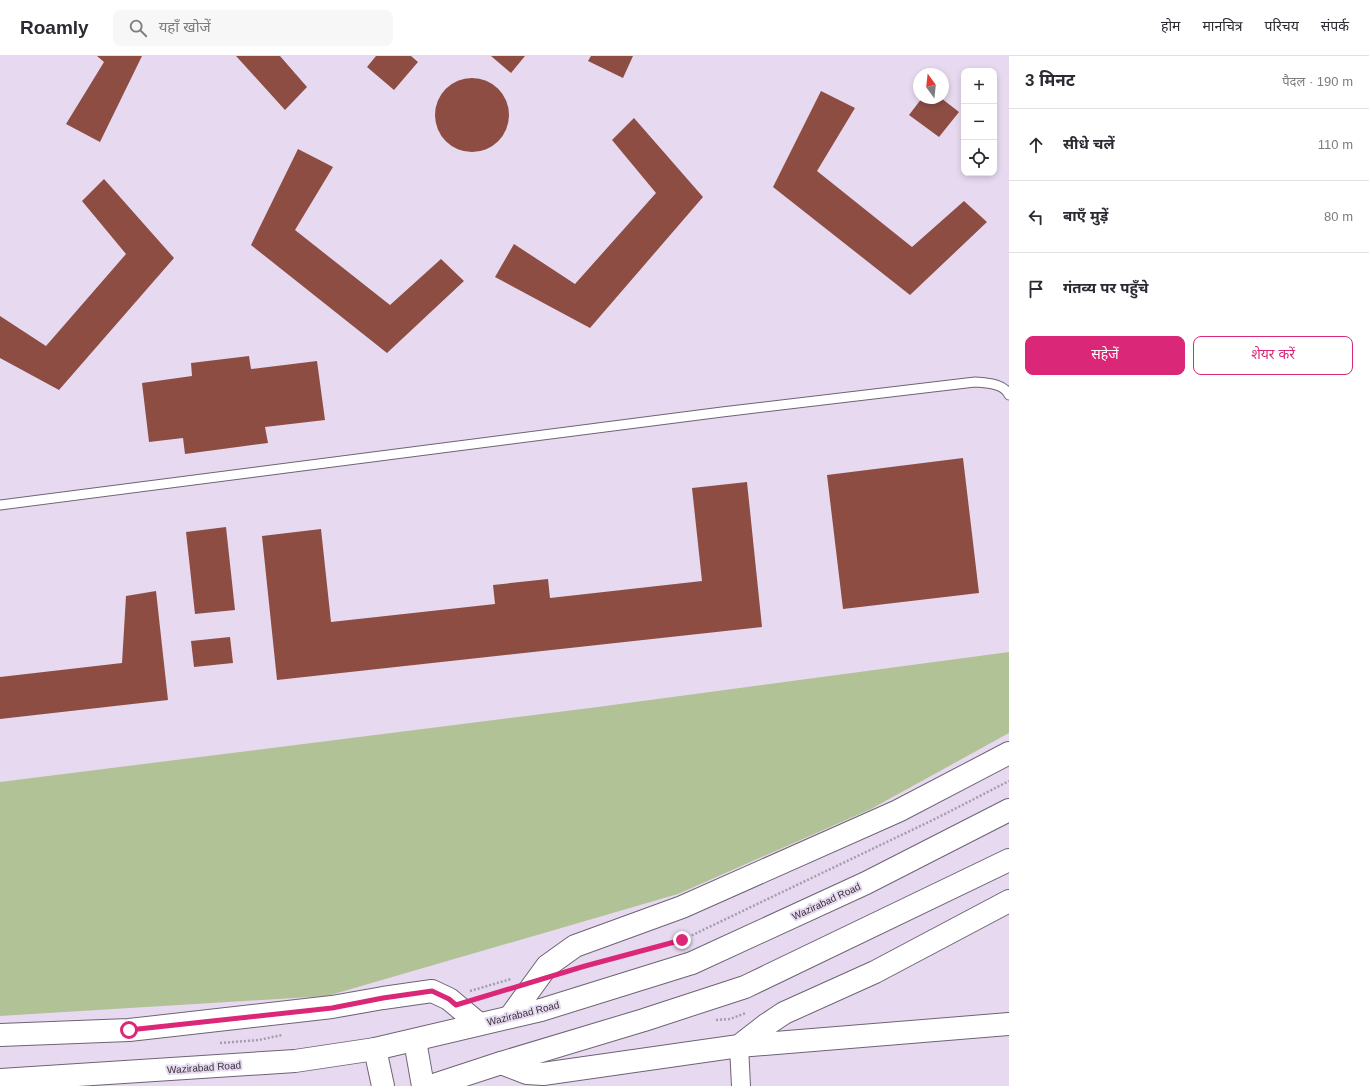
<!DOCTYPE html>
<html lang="hi">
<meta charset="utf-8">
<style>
body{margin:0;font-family:Arial,"Noto Sans Devanagari",sans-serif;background:#f7f7f7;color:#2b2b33}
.controls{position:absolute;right:12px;top:12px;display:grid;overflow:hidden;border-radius:8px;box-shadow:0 2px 6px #0003}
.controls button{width:36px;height:36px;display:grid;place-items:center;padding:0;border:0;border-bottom:1px solid #e1e1e2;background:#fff;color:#2b2b33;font:20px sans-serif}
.compass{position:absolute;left:913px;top:12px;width:36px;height:36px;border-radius:50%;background:#fff;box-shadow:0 2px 6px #0003;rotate:345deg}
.stop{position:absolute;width:12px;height:12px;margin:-9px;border:3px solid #db2777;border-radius:50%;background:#fff}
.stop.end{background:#db2777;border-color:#fff;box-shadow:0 1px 4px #0008}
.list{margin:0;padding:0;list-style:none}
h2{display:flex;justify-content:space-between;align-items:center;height:52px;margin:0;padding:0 16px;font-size:17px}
h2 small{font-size:13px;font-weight:400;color:#7c7c81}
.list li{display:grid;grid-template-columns:26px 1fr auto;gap:12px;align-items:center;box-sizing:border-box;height:72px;padding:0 16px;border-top:1px solid #e1e1e2}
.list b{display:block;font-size:15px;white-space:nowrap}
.list em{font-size:13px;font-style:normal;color:#7c7c81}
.actions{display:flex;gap:8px;padding:12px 16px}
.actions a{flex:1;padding:9px 0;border:1px solid #db2777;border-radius:8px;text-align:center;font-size:14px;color:#db2777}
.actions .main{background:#db2777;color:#fff}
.icon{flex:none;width:22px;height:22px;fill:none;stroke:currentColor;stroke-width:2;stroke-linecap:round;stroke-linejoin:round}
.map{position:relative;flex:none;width:1009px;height:1030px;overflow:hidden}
header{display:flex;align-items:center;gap:24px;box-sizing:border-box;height:56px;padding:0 20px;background:#fff;border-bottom:1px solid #e1e1e2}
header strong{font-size:19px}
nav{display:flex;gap:22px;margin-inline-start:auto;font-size:14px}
.search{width:280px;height:36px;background:#f7f7f7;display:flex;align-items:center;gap:10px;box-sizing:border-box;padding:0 14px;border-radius:8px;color:#7c7c81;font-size:15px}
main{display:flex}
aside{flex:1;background:#fff}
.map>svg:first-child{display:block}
.green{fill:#b1c396}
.building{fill:#8d4d43}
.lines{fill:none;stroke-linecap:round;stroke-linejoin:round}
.service-casing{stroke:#6e6375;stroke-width:11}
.minor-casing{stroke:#6e6375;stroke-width:20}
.tertiary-casing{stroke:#6e6375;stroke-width:24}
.secondary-casing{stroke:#6e6375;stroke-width:24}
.trunk-casing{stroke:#6e6375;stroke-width:24}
.path{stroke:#a69cad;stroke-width:2.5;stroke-dasharray:2 2;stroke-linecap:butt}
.service{stroke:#fff;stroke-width:9}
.minor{stroke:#fff;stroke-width:18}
.tertiary{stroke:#fff;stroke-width:22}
.secondary{stroke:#fff;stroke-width:22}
.trunk{stroke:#fff;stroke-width:22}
.route{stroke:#db2777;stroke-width:5}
.labels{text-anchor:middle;stroke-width:4;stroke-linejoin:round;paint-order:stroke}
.street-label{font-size:10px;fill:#38333b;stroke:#e7daf0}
</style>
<header>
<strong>Roamly</strong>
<div class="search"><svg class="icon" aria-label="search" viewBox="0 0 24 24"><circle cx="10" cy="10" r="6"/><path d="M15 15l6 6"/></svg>यहाँ खोजें</div>
<nav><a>होम</a><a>मानचित्र</a><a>परिचय</a><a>संपर्क</a></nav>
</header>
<main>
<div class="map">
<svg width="1009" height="1030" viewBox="0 0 1009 1030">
<rect width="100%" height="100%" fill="#e7daf0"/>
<!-- green -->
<path class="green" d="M1009,596v81l-138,76 -193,85 -351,102 -327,20v-234l590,-74z"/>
<!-- building -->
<path class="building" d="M97,0h45l-42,86 -34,-18 38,-62z
M236,0h44l27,31 -22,23z
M376,0h35l7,6 -24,28 -27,-23z
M491,0h34l-14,17z
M591,0h42l-10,22 -35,-17z
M435 59a37 37 0 1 1 74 0a37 37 0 1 1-74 0Z
M821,35l34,17 -38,63 95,76 52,-46 23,21 -77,73 -137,-108z
M922,42h19l18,14 -20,25 -30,-22z
M634,62l69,79 -113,131 -95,-51 19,-33 61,40 81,-91 -44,-53z
M298,93l35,18 -38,63 95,75 51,-46 23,22 -77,72 -136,-108z
M104,123l70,79 -115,132 -59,-32v-42l46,30 80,-92 -44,-53z
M249,300l2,13 66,-8 8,59 -60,7 3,16 -83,11 -2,-16 -34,4 -7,-59 50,-7 -1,-13z
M963,402l16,135 -136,16 -16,-134z
M747,426l15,145 -485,53 -15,-144 59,-7 10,93 164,-18 -2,-19 55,-6 2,19 152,-17 -10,-93z
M226,471l9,83 -40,4 -9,-82z
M156,535l12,109 -168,19v-42l122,-14 4,-67z
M230,581l3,26 -39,4 -3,-26z"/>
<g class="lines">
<defs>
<path id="service" d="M0,449l722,-93 253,-30c11,1 29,1 34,13"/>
<path id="minor" d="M739,990l2,40"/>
<path id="tertiary" d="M510,961l37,-51 28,-20 107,-39 216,-96 111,-58
M0,979l129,-5 203,-23 51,-9 49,-7 17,8 30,25
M739,990l27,-21 18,-12 91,-41 134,-71
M501,1007l26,10 16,1 196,-28 270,-22"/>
<path id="secondary" d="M415,985l8,45
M375,993l8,37"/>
<path id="trunk" d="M0,1024l295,-19 80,-12 166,-39 151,-47 174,-80 143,-73
M431,1030l70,-23 143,-43 101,-33 264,-127"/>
</defs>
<!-- service casing -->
<use href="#service" class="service-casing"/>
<!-- minor casing -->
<use href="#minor" class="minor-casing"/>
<!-- tertiary casing -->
<use href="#tertiary" class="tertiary-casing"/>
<!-- secondary casing -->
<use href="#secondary" class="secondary-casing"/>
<!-- trunk casing -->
<use href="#trunk" class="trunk-casing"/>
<!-- path -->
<path class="path" d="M588,909l94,-25 255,-122 72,-37
M470,935l41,-12
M480,942l22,-7
M716,964l14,-1 16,-6
M220,987l39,-3 23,-5"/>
<!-- service -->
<use href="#service" class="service"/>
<!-- minor -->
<use href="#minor" class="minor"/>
<!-- tertiary -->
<use href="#tertiary" class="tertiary"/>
<!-- secondary -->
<use href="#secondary" class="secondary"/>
<!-- trunk -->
<use href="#trunk" class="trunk"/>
</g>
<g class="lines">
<!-- route -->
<path class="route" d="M129,974l203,-22 51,-10 49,-7 17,8 7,6 129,-39 97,-26"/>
</g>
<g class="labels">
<!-- street labels -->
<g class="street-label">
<text transform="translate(826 845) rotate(-25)" y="4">Wazirabad Road</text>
<text transform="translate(523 957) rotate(-14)" y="4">Wazirabad Road</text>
<text transform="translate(204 1011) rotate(-4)" y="4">Wazirabad Road</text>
</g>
</g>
</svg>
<div class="controls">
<button>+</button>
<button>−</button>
<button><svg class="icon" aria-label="locate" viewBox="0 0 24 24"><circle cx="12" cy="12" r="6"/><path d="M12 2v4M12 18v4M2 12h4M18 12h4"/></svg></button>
</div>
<svg class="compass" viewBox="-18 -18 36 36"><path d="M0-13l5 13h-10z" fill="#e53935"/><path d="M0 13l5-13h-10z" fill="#7c7c81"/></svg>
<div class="stop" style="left:129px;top:974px"></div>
<div class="stop end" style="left:682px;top:884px"></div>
</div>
<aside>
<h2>3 मिनट<small>पैदल · 190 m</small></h2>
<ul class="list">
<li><svg class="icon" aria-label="ahead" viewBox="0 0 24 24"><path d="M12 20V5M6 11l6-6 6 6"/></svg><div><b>सीधे चलें</b></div><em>110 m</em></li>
<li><svg class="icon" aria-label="left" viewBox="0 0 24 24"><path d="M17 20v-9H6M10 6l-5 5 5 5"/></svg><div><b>बाएँ मुड़ें</b></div><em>80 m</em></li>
<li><svg class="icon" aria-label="arrive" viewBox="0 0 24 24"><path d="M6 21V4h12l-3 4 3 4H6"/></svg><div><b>गंतव्य पर पहुँचे</b></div></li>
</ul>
<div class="actions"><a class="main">सहेजें</a><a>शेयर करें</a></div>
</aside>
</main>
